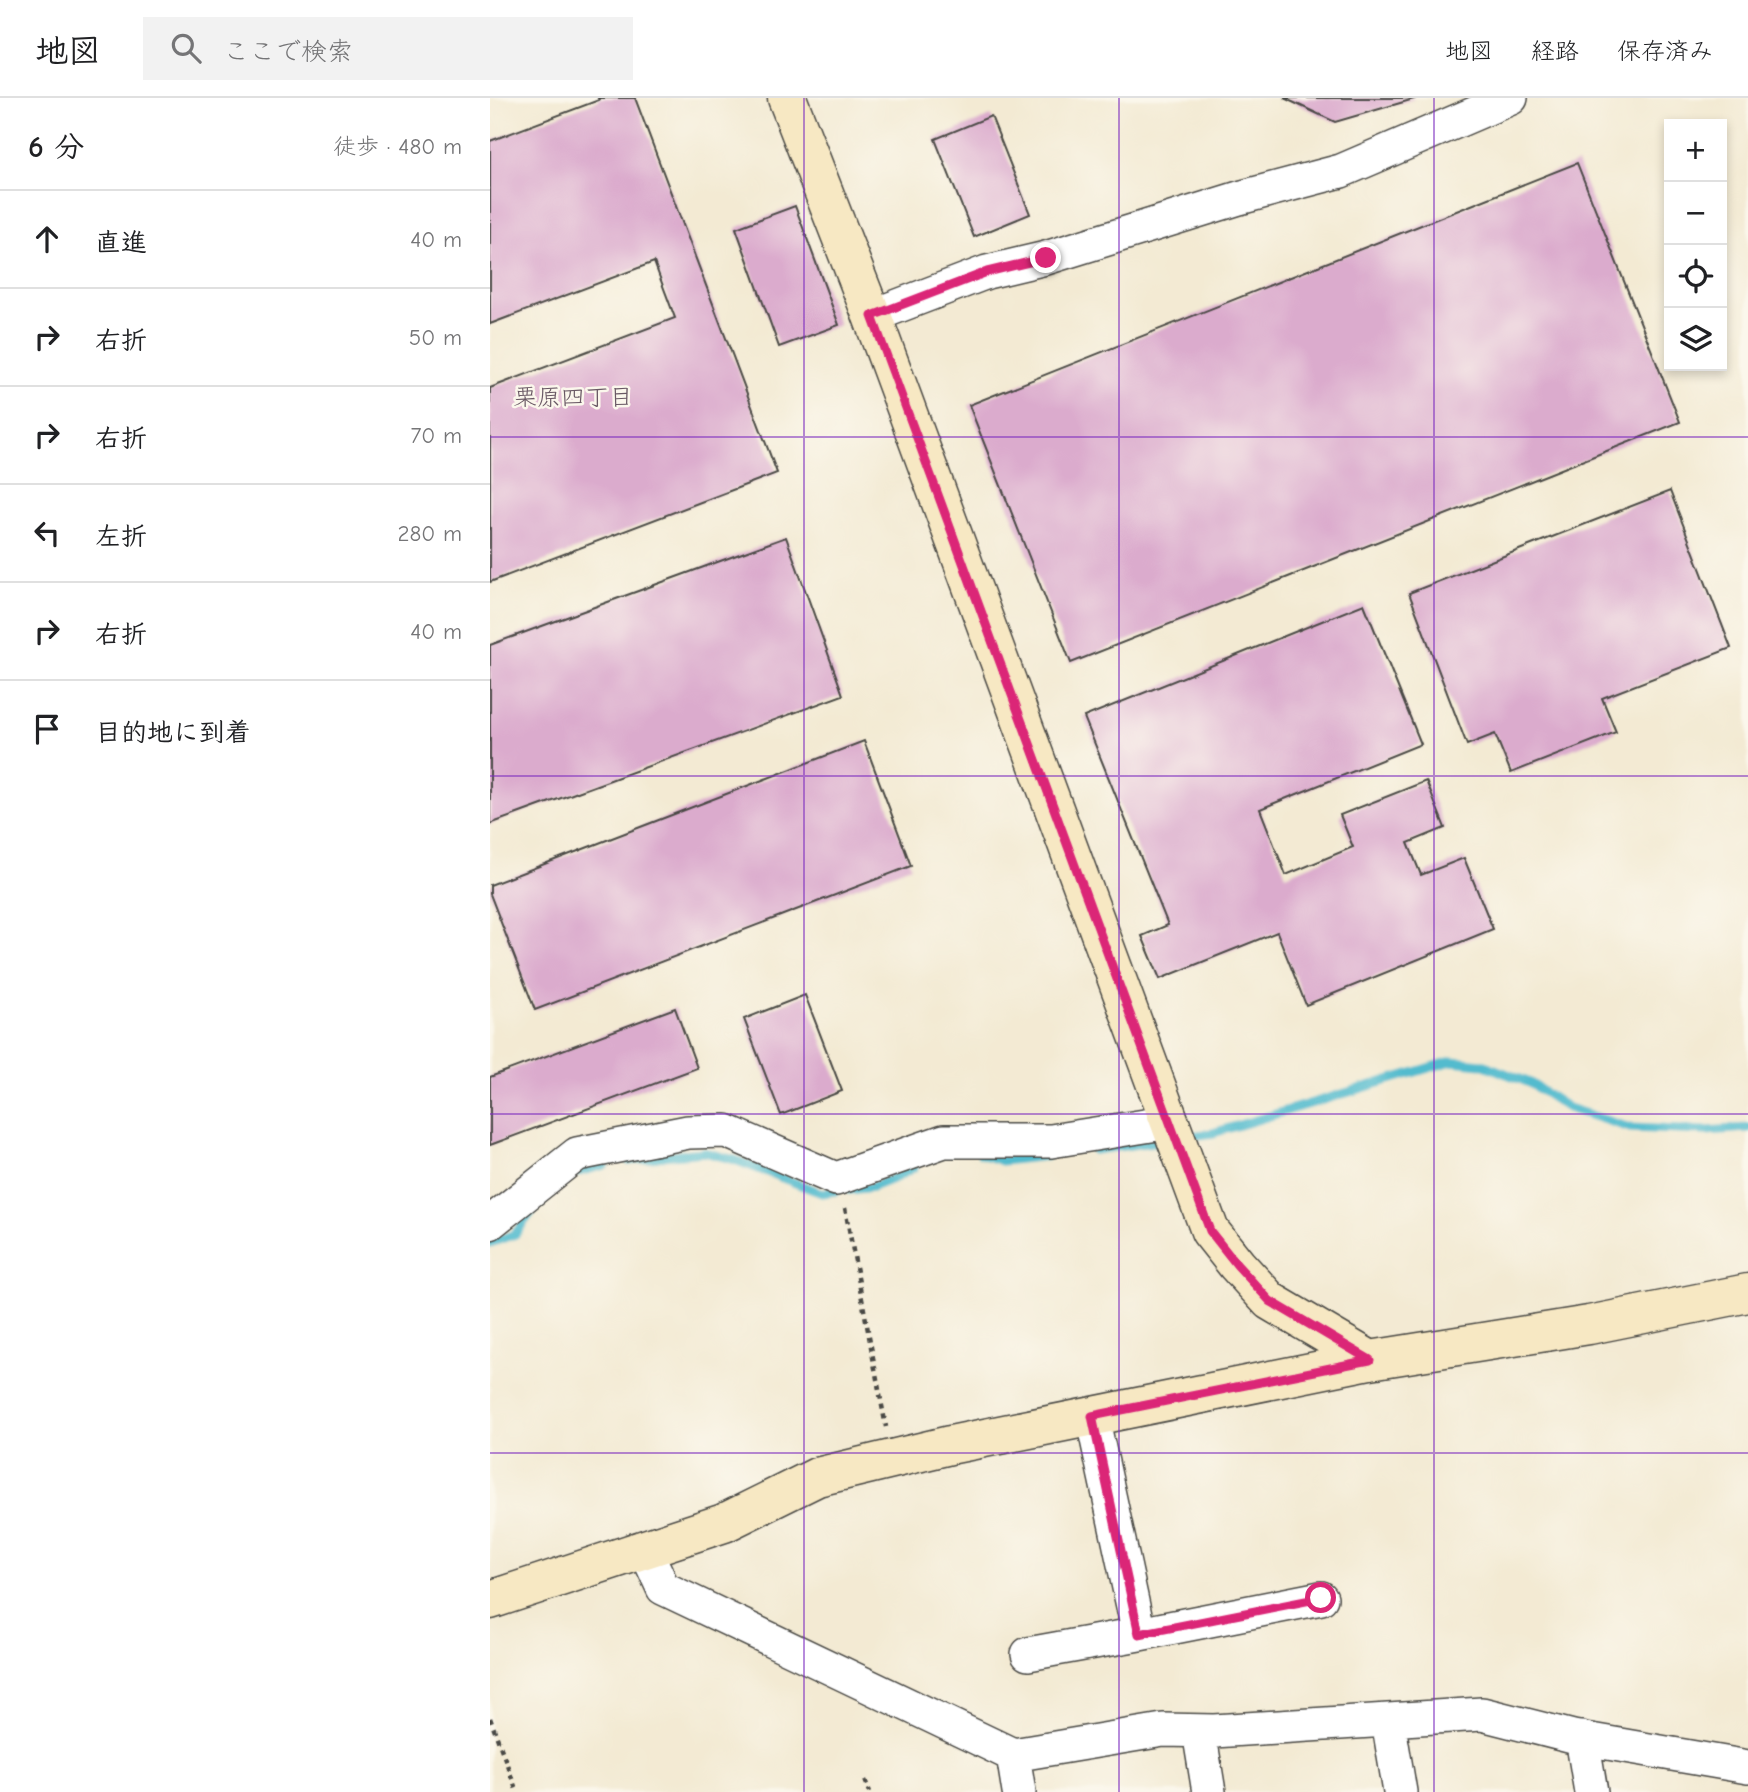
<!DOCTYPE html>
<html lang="ja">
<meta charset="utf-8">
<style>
body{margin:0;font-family:"Comic Neue","Klee One",sans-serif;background:#f2f2f2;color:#202124}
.controls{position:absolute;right:21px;top:21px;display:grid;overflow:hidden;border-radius:0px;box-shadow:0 4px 10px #0003}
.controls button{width:63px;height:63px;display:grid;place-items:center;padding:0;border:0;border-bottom:2px solid #e0e0e0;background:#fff;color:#202124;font:35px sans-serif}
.stop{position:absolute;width:21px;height:21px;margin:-16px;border:5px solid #db2777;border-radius:50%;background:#fff}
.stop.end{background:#db2777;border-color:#fff;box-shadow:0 2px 7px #0008}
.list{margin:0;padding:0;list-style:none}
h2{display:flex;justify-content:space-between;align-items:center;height:91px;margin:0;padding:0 28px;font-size:30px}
h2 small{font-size:23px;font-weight:400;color:#757577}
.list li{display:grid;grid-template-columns:46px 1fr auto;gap:21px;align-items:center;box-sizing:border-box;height:98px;padding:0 28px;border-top:2px solid #e0e0e0}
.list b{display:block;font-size:26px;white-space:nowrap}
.list em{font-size:23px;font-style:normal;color:#757577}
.icon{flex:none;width:38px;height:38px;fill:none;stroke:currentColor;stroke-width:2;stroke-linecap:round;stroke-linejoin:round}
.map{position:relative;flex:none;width:1258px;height:1694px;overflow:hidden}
header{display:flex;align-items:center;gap:42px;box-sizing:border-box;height:98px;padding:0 35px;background:#fff;border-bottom:2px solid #e0e0e0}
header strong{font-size:33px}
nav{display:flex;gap:38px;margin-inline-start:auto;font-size:24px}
.search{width:490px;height:63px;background:#f2f2f2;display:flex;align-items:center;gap:18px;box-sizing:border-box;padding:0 24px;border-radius:0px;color:#757577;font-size:26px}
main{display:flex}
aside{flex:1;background:#fff}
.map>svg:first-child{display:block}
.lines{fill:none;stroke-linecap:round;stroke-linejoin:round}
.stream{stroke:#52bbce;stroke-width:9}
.building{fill:#dbabcd}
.street-casing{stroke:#494844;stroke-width:36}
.secondary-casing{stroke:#494844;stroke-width:41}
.path{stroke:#494844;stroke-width:4.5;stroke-dasharray:5 5;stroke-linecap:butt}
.street{stroke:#fff;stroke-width:33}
.secondary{stroke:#f7e8c3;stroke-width:38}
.route{stroke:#db2777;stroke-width:9}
.grid{fill:none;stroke:#7b2cbf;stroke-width:2;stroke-opacity:0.55}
.labels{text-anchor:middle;stroke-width:5;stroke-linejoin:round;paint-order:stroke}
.neighbourhood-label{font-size:24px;fill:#695864;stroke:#fbf7ec}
</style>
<header>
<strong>地図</strong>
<div class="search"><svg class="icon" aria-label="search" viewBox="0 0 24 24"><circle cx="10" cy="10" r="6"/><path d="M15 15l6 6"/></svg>ここで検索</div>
<nav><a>地図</a><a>経路</a><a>保存済み</a></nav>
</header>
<main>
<aside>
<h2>6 分<small>徒歩 · 480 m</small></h2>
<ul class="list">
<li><svg class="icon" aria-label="ahead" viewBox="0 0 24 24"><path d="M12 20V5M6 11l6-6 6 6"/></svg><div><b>直進</b></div><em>40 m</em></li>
<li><svg class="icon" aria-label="right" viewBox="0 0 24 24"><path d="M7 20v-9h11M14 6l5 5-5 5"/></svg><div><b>右折</b></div><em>50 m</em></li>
<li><svg class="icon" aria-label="right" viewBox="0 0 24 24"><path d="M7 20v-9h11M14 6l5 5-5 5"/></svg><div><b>右折</b></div><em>70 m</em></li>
<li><svg class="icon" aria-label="left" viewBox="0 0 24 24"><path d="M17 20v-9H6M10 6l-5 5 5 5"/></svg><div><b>左折</b></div><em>280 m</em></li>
<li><svg class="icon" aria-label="right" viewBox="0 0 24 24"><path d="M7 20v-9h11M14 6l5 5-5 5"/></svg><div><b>右折</b></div><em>40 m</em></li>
<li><svg class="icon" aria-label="arrive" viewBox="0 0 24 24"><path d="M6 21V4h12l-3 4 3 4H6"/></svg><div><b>目的地に到着</b></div></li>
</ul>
</aside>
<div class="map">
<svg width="1258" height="1694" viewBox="0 0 1258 1694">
<rect width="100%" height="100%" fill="#fbf7ec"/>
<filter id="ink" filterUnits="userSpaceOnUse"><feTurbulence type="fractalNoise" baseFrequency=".0143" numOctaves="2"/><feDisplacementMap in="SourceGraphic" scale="14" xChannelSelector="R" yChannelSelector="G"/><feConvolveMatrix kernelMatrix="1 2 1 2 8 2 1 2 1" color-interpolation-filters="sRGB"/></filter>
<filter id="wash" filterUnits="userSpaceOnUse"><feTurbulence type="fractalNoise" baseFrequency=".00686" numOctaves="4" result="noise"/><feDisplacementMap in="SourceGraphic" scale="28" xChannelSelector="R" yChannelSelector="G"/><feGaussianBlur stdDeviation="1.57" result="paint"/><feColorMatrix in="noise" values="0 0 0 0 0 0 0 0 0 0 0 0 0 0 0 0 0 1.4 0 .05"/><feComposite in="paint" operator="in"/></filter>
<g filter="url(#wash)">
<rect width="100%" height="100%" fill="#f3ead3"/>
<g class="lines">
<!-- stream -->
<path class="stream" d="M694,1039l29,-4 239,-72 30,3 48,19 38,25 62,20 76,3 42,-3
M604,1052l73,-10
M491,1056l21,7 44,-5
M139,1063l41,-6 34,-3 31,8 87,33 13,-2
M81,1076l34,-9
M359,1092l23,-3 25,-10 17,-10
M0,1145l25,-9 25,-33"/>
</g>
<g id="blocks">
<!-- building -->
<path class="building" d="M108,0h37l142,375 -287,109v-194l185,-70 -21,-56 -164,62v-183l109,-41z
M794,0h129l1,1 -79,23z
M501,18l39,98 -56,23 -39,-98z
M1087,65l103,259 -609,241 -102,-258z
M305,108l44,119 -60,22 -43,-119z
M1180,393l61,157 -129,50 14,34 -105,41 -16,-39 -28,11 -58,-152z
M296,439l57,158 -353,129v-179z
M874,506l57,140 -161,65 26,66 67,-28 -13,-32 86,-34 19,47 -37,15 13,32 43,-17 29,71 -187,76 -29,-73 -117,47 -18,-43 26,-11 -84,-208z
M374,643l47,125 -376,144 -45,-116v-9z
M315,897l37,96 -61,24 -37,-96z
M185,910l22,60 -207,77v-68z"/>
</g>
</g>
<g filter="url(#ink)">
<use href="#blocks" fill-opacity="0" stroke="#494844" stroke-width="2"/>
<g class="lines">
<defs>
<path id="street" d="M382,218l115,-44 59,-14 193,-60 102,-27 170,-73
M0,1125l87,-69 111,-22 38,-1 110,48 108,-38h107l119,-19
M602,1318l47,218 182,-36
M155,1451l18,39 350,167 150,-25 51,1 268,-17 91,23 175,30
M538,1556l111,-20
M898,1622l12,72
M709,1633l10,61
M1092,1640l9,54
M523,1657l6,37"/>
<path id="secondary" d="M297,0l85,218 338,915 27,34 33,36 100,59
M0,1502l234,-77 93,-46 133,-32 420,-85 219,-35 159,-32"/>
</defs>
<!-- street casing -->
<use href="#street" class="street-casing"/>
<!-- secondary casing -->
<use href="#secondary" class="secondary-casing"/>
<!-- path -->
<path class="path" d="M355,1110l41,219
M0,1620l27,74
M375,1682l5,12"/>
<!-- street -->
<use href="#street" class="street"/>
<!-- secondary -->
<use href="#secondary" class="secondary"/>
</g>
</g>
<g class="lines" filter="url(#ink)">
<!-- route -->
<path class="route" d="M556,160l-59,14 -115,44 338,915 27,34 33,36 100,59 -278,56 47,218 182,-36"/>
</g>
<!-- grid -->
<path class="grid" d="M314,0v1694M629,0v1694M944,0v1694M0,339h1258M0,678h1258M0,1016h1258M0,1355h1258"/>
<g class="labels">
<!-- neighbourhood labels -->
<g class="neighbourhood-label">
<text x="83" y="307">栗原四丁目</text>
</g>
</g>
</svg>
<div class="controls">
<button>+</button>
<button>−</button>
<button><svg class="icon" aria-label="locate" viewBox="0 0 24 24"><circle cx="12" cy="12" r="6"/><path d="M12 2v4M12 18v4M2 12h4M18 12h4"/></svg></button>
<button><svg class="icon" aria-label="layers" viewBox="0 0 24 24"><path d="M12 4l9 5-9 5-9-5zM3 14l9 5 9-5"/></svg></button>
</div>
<div class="stop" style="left:831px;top:1500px"></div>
<div class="stop end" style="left:556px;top:160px"></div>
</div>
</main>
